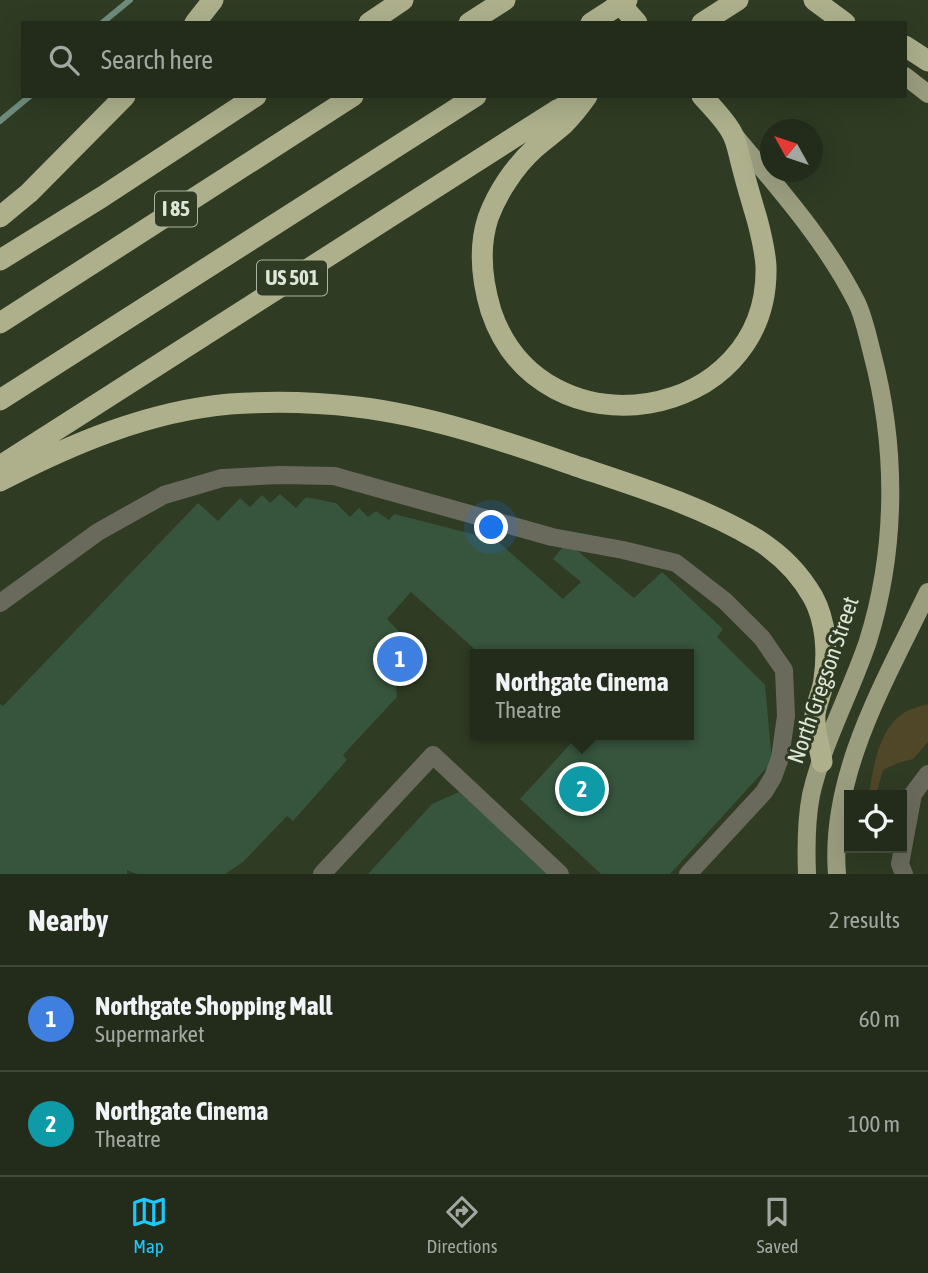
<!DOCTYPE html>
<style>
body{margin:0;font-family:"Asap Condensed",sans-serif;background:#2b3423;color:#f1f3f6}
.controls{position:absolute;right:21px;bottom:21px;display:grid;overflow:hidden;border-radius:0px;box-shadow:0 7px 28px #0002}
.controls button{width:63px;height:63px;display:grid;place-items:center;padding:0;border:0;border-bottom:2px solid #404839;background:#232c1a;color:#f1f3f6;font:35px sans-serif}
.compass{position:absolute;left:760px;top:119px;width:63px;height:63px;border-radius:50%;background:#232c1a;box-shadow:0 7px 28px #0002;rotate:310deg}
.you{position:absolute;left:492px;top:528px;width:24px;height:24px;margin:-18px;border:5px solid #fff;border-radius:50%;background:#1a73e8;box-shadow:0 0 0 10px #1a73e833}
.badge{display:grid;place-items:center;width:46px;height:46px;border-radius:50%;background:#1cc9fc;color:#fff;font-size:23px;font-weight:700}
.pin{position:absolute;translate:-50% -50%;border:4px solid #fff;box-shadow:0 2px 7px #0006}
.popup{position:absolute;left:470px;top:649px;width:224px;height:91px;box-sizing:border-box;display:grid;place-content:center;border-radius:0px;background:#232c1a;filter:drop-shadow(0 2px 5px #0005);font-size:23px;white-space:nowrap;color:#a3a7a2}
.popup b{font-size:26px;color:#f1f3f6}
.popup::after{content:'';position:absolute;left:50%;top:100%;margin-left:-14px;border:14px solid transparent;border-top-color:#232c1a}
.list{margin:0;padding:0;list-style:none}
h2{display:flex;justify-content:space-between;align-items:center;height:91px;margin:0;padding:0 28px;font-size:30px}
h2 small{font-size:23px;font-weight:400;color:#a3a7a2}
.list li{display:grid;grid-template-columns:46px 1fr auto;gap:21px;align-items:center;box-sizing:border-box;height:105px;padding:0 28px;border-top:2px solid #404839}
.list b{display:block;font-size:26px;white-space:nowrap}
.list p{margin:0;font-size:23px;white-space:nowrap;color:#a3a7a2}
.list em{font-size:23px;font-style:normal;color:#a3a7a2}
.icon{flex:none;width:38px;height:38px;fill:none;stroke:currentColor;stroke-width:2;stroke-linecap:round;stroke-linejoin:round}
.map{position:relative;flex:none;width:928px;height:874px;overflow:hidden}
.search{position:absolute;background:#232c1a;box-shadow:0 7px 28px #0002;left:21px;right:21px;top:21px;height:77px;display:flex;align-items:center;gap:18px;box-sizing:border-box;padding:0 24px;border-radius:0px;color:#a3a7a2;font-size:26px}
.sheet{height:301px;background:#232c1a}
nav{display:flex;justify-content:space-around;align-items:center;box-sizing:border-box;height:98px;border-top:2px solid #404839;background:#232c1a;font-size:19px;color:#a3a7a2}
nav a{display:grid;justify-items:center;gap:4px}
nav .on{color:#1cc9fc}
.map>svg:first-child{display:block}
.green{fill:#504728}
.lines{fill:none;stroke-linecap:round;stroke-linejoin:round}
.stream{stroke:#6e8c7d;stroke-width:6}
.building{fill:#37543d}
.minor{stroke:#696a5b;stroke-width:18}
.major{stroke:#9a9d7e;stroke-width:18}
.highway{stroke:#adb08b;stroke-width:21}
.highway-bridge{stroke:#adb08b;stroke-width:21}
.labels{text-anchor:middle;stroke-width:6;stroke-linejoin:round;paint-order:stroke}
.shield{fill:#2f3b23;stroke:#aab3a1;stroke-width:2}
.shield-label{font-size:21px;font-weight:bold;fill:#dee6d7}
.street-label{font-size:23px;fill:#dee6d7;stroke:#2f3b23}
</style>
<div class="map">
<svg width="928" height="874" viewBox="0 0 928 874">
<rect width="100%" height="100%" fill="#2f3b23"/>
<!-- green -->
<path class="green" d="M928,704v38l-15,17 -15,4 -15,7 -7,25h-7c4,-28 10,-69 38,-84 6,-3 14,-5 21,-7z"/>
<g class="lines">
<!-- stream -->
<path class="stream" d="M102,23l28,-23
M0,121l30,-25"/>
</g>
<!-- building -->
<path class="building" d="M280,494l16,14 10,-11 30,6 14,14 9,-9 9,9 8,-6 13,9 5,-6 102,26 67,59 18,-17 -28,-23 14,-17 67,56 28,-26 61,57 -6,8 48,48 7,77 -102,112h-69l-81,-75 54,-59 -5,-5h120v-81h-209l-69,-62 -24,27 17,18 1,25 -10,12 2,23 -54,58 4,5 -54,61 -6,-5 -44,46 -18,12h-88l-10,-4v4h-127v-170l3,2 195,-203 20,18 22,-23 10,9 12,-12 8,8z
M459,792l91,82h-182l64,-70z"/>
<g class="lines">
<!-- minor -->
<path class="minor" d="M0,603l98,-71 66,-37 58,-17 58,-3 54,1 218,61 71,13 53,13 49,38 37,37 22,32 2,46 -6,42 -7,19 -9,15 -76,82
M322,874l111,-119 127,119
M904,874l-4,-10 13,-70 15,-20"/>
<!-- major -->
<path class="major" d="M905,76l23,18
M735,136c44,53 91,105 122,167 7,15 11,34 15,50 25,94 25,195 -4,288 -17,51 -45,101 -57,154 -5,26 -5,53 -4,79
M837,874c-8,-100 49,-194 91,-282"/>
<!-- highway -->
<path class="highway" d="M814,0l31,23
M195,23l18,-23
M369,23l34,-23
M469,23l36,-23
M591,23l36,-23
M702,23l36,-23
M905,46l23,15
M587,96c-7,10 -15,20 -24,29 -9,8 -19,15 -28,23 -20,18 -38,45 -47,70 -10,31 -6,63 3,93 50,149 279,112 275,-45 -1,-15 -5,-32 -9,-47 -6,-20 -12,-40 -17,-61 -2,-8 -4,-18 -8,-25 -7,-13 -20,-26 -30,-37
M0,217l29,-24 96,-97
M0,260l102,-63 154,-101
M0,323l353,-227
M0,400l476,-304
M0,466l557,-356 24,-11
M0,481c71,-37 149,-70 230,-77 42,-3 85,-2 127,3 77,9 152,36 225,61 60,20 121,39 176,72 22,14 42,34 55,57 13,24 15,55 11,82 -1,12 -8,24 -9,36 -1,15 5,33 7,47"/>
<!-- highway-bridge -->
<path class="highway-bridge" d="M617,0l20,23"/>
</g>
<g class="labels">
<!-- shield labels -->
<g class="shield">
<rect x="155" y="191.5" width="42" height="35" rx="5"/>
<rect x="257" y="260.5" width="70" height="35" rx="5"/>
</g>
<g class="shield-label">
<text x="176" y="216">I 85</text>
<text x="292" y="285">US 501</text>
</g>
<!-- street labels -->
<g class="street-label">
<text transform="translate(823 680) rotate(-71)" y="8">North Gregson Street</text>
</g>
</g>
</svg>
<div class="controls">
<button><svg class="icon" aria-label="locate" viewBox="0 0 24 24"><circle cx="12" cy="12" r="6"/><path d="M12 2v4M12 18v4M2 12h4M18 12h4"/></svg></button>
</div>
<svg class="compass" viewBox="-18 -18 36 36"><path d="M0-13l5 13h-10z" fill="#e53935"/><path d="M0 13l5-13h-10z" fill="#a3a7a2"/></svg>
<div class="you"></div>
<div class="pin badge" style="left:400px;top:659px;background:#3f7fe0">1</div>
<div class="pin badge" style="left:582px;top:789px;background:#0f9aa8">2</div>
<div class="popup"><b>Northgate Cinema</b>Theatre</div>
<div class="search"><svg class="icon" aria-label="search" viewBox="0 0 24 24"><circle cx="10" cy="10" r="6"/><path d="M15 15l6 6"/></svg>Search here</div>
</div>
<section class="sheet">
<h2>Nearby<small>2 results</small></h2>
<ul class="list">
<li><span class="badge" style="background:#3f7fe0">1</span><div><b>Northgate Shopping Mall</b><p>Supermarket</p></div><em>60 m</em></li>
<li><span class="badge" style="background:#0f9aa8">2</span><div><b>Northgate Cinema</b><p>Theatre</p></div><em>100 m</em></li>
</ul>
</section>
<nav>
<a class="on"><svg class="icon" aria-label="map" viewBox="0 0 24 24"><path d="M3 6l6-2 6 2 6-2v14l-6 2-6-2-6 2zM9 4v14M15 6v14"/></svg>Map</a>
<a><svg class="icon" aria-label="directions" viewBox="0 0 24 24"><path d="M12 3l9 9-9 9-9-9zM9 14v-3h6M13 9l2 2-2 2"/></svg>Directions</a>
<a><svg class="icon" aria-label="saved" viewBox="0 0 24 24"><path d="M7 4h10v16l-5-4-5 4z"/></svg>Saved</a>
</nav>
